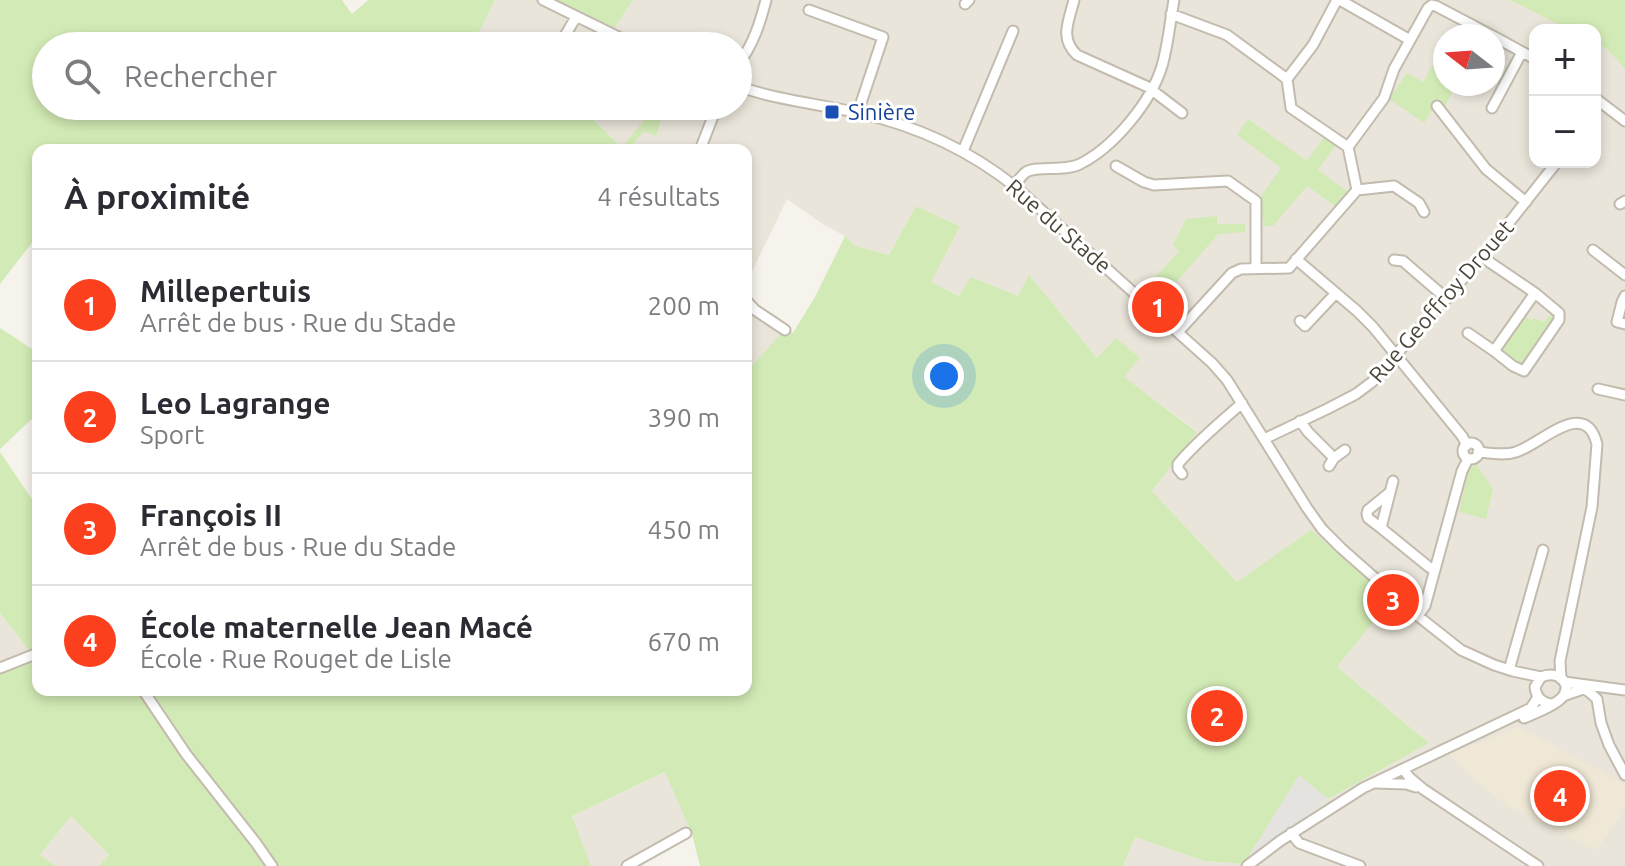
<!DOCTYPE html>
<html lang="fr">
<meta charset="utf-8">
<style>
body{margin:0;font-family:Ubuntu,sans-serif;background:#f2f2f3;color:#2b2b33}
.controls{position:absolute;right:24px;top:24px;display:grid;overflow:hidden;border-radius:16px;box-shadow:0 4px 12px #0003}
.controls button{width:72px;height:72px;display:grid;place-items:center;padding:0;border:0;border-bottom:2px solid #e1e1e2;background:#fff;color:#2b2b33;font:40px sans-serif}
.compass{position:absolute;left:1433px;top:24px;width:72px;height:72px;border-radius:50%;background:#fff;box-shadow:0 4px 12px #0003;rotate:287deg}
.you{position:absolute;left:944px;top:376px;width:28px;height:28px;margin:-20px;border:6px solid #fff;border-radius:50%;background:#1a73e8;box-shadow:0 0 0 12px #1a73e833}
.badge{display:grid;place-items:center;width:52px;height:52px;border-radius:50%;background:#fc3f1d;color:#fff;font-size:26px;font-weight:700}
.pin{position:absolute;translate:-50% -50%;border:4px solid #fff;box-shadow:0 2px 8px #0006}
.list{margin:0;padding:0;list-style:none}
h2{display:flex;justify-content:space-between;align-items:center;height:104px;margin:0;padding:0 32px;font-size:34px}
h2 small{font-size:26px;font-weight:400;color:#7c7c81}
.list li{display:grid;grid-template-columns:52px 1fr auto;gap:24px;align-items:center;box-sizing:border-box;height:112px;padding:0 32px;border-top:2px solid #e1e1e2}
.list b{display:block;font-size:30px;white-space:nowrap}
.list p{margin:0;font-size:26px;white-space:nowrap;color:#7c7c81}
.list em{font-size:26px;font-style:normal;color:#7c7c81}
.icon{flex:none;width:44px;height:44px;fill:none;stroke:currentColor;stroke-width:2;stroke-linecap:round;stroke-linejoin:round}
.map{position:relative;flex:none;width:1625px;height:866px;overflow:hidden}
.search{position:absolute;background:#fff;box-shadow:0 4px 12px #0003;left:32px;top:32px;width:720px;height:88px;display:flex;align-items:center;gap:20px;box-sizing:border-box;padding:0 28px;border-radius:44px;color:#7c7c81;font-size:30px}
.panel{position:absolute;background:#fff;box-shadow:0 4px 12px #0003;left:32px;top:144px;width:720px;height:552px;border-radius:16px}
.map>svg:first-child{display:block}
.residential{fill:#eae5da;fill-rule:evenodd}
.education{fill:#efe8d6}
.green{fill:#d2eab5}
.parking{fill:#e5e3e0}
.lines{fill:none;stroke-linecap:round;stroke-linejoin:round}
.minor-casing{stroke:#c2bbae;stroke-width:13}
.minor{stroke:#fff;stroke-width:9}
.transit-dot{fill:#1a4fb4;stroke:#fff;stroke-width:3}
.labels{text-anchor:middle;stroke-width:6;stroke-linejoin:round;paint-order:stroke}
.transit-label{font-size:22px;fill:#164399;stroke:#fff;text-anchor:start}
.street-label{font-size:22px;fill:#4b4439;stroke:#fff}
</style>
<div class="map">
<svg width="1625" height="866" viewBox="0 0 1625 866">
<rect width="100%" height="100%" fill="#f6f3ec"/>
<!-- residential -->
<path class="residential" d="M495,0h56l62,30 20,-30h872l7,1 57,29h-34v132h60v-119l11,5 19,21v797h-502l12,-29 69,24 40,3 84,-65 101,-56 -92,-76 54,-67 -154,-18 -85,-91 45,-60 -74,-54 16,-18 -42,-1 -68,-82 -11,20 -47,-19 -11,19 -30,-14 29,-57 -43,-19 -27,49 -34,-9 -10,-10 -21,-11 -37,-26 -41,85v-134h-122l-44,-44h158v-60h-264l-2,-2zM1445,36h48v48h-48z
M746,289l10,17 30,22 -40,44z
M0,613l29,37 -29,12z
M666,772l26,62 -53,32h-48l-19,-50z
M71,816l38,39 -10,11h-43l-17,-10z"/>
<!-- education -->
<path class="education" d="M1516,726l103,55 6,5v23l-28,41 -89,-44 -30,-23 -30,-30 40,-13 23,-10z"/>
<!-- green -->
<path class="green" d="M0,0h342l10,14 16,-14h127l-22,44 1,2h-428v60h517l5,3 3,-3h9l43,43v-3l30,-37v-3h12l-9,30 -12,-5 -16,19h-590v85l-38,49z
M551,0h82l-20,30z
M1505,0h120v69l-19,-21 -11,-5v-13h-26l-57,-29z
M1445,43v41h11l-12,25 -7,-6 -13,20 -35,-24 18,-26 16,9z
M1248,119l59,42 17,-24 12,8 -18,25 30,22 -13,14 -28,-20 -34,40h-10l1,-6 -5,-1v-20l22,-31 -44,-33z
M916,206l44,20 -29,56 28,14 12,-19 47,19 11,-21 68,83 19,-20 24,20 -16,19 73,55 -45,59 85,91 74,-52 80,70 -54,67 92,76 -101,56 -29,-23 -55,88 -40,-3 -69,-24 -12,29h-423l-8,-32 -27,-62 -93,44 19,50h-492l10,-11 -38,-39 -31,39 16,11h-56v-204l29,-12 -29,-37v-161l38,56v182h708v-318l40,-44 7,5 23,-38 29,-59 10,10 34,9z
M1217,216v8h28v8l-27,2 -62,72 -14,-14 37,-41 -6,-6 13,-26z
M1548,308l8,5 1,7 -33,46 -5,1 -18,-13 -2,-7 24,-32 9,6 2,-3 10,4 7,-8 -4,-4z
M0,328l38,25v60l-38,36z
M1476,464l17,25 -7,30 -27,-7 10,-42z"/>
<!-- parking -->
<path class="parking" d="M1299,775l29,24 -84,65z"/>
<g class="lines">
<defs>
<path id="minor" d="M543,0l94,46
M1074,0c-5,21 -15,38 3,55l71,32 34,26
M1340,0l70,40
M965,4l4,-4
M809,10l74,27 -25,75
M1171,14l56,21 60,44 4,29 57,39
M1493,36l42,23
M559,46l17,-29
M738,64c15,-18 22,-41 28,-64
M1287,79l26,-34 24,-45
M738,86c38,14 81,18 121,27 59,13 112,38 159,76l194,174 15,17 80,128 15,21 19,19 77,68 43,34 33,15 19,6 28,6
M1595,98l30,23
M1437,106l49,63 40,33
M1492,108l30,-56
M700,150l17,-44
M963,151l50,-120
M1116,166l28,16 10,3 74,-4 28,20v67
M1014,185c4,-4 8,-10 12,-13 12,-7 39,0 54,-8 34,-17 71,-62 82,-98 6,-21 8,-44 12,-66
M1357,190l37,-4 25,17 5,9
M1620,204l5,-3
M1593,250l32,25
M1482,257l53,36 24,20v7l-35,51 -11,-5 -19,-15 41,-58
M1296,259l61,52 16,16 89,109 5,9
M1394,260l9,1 44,38
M1625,296l-3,6 -5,20 8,2
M746,300l9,10 30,20
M1300,321l5,5 31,-33
M1178,332l54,-59 9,-4 48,-1 68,-78 -9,-43 36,-49 10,-29 34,-61 4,-3 4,1 57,30
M1468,333l26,18
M1598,389l27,6
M1300,421l8,11 26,26
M1264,439l63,-30 29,-15 16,-12 110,-125 75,-95
M1463 451a8 8 0 1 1 16 0a8 8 0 1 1-16 0Z
M1478,452c13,1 25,4 38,0 24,-7 69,-56 81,-8l-5,63 -32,154 1,18
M1329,466l5,-8 11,-8
M1182,474l-4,-5v-5c19,-23 42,-41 64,-61
M1393,481l-12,47 48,39 6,3
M1381,528l-13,-10 -1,-4 1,-4 21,-17
M1418,616l7,-10 37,-135 6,-12
M0,668l38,-15
M1509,670l34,-120
M1564,682l61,8
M143,690l43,64 70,89 16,23
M1563,696l20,-7 5,2 9,8 4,24 8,22 16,30
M1524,718c9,-4 35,-14 40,-23 8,-16 -9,-24 -23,-18l-6,10c1,10 6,15 16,17
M1403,769l7,9 13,11 115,77
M1375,783l31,1 10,3
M1291,833l8,10 61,23
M627,866l59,-33
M1247,866l33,-25 83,-53 168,-80 7,-11"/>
</defs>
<!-- minor casing -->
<use href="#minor" class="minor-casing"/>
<!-- minor -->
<use href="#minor" class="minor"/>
</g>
<!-- markers -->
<rect class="transit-dot" x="824" y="104" width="16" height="16" rx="4"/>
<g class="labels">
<!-- transit labels -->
<g class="transit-label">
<text x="848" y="120">Sinière</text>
</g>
<!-- street labels -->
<g class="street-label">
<text transform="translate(1059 226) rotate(41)" y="8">Rue du Stade</text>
<text transform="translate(1441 301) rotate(-49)" y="8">Rue Geoffroy Drouet</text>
</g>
</g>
</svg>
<div class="controls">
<button>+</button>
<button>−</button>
</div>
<svg class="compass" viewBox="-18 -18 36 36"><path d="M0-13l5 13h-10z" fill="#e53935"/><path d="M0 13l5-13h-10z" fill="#7c7c81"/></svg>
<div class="you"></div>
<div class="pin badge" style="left:1158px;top:307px">1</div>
<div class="pin badge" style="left:1217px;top:716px">2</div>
<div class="pin badge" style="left:1393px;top:600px">3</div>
<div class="pin badge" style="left:1560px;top:796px">4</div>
<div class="search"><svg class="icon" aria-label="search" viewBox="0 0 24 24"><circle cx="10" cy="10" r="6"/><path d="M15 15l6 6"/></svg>Rechercher</div>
<section class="panel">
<h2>À proximité<small>4 résultats</small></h2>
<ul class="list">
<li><span class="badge">1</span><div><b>Millepertuis</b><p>Arrêt de bus · Rue du Stade</p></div><em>200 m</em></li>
<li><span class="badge">2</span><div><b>Leo Lagrange</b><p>Sport</p></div><em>390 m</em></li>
<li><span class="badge">3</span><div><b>François II</b><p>Arrêt de bus · Rue du Stade</p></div><em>450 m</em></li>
<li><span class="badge">4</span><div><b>École maternelle Jean Macé</b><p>École · Rue Rouget de Lisle</p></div><em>670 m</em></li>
</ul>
</section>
</div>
